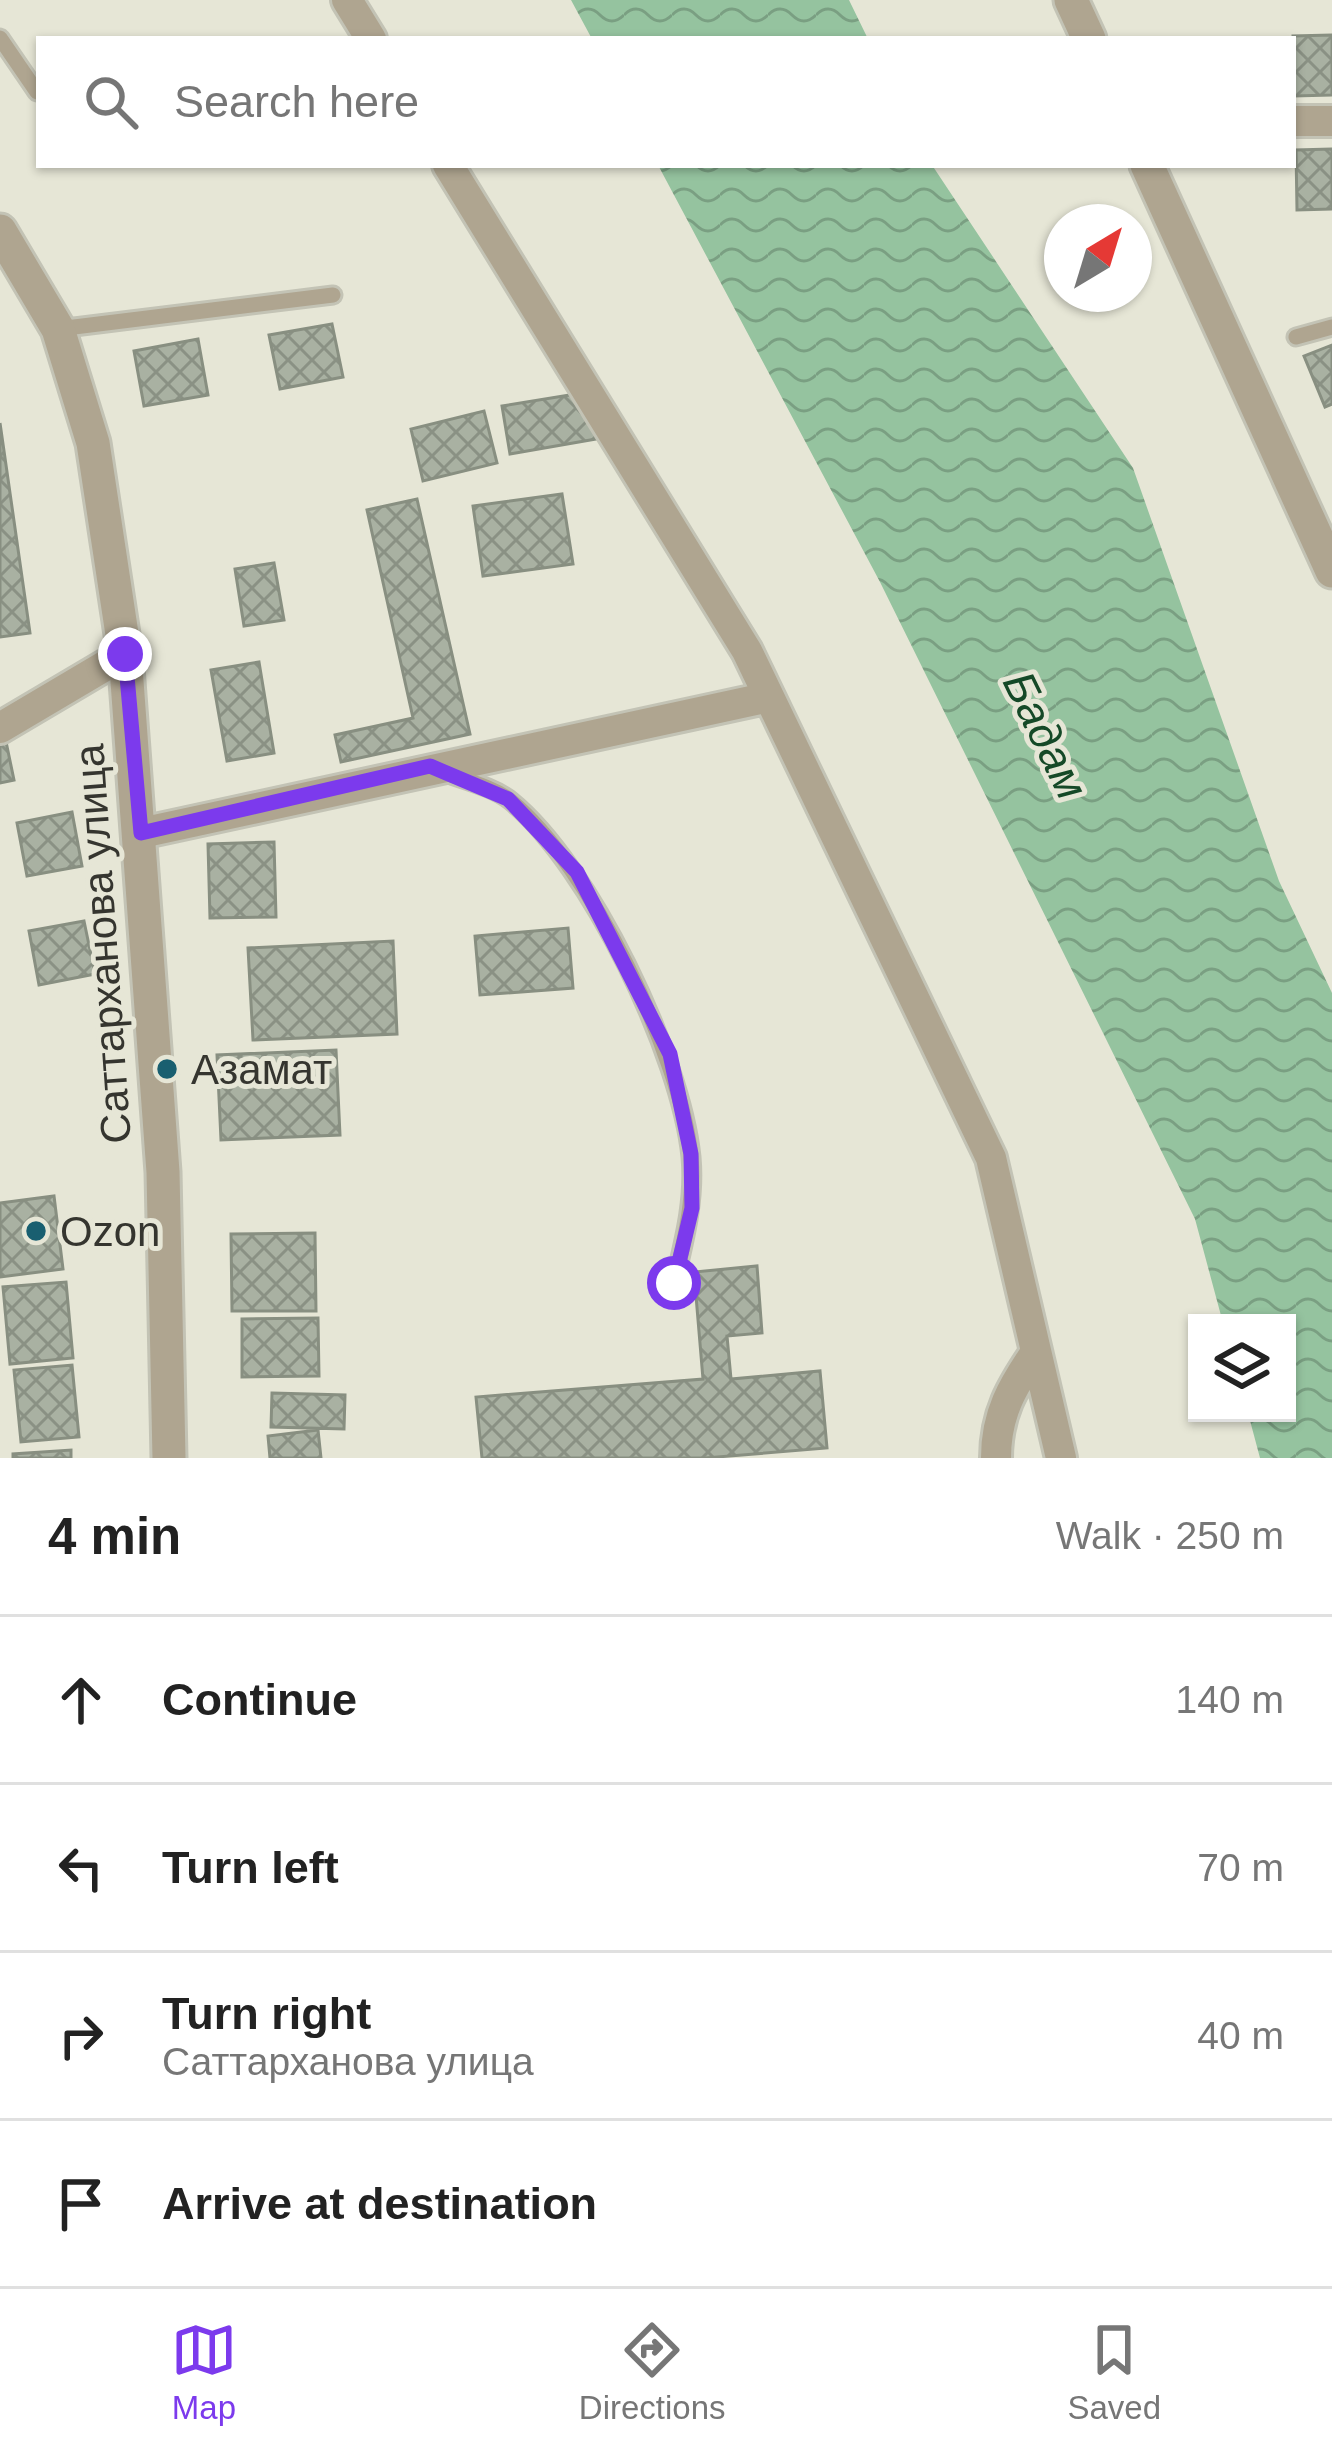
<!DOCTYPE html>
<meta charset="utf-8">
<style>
body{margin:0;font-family:Arial,sans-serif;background:#f2f2f2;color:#222}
.controls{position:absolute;right:36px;bottom:36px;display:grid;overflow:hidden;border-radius:0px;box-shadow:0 3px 9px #0004}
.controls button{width:108px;height:108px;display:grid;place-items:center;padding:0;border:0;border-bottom:3px solid #e0e0e0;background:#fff;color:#222;font:60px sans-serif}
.compass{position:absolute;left:1044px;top:204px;width:108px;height:108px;border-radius:50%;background:#fff;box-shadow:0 3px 9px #0004;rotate:38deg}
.stop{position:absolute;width:36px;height:36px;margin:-27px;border:9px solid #7c3aed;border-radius:50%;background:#fff}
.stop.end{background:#7c3aed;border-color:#fff;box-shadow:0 3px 12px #0008}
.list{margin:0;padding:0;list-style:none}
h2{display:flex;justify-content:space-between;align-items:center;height:156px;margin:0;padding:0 48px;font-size:51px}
h2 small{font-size:39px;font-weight:400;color:#767676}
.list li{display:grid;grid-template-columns:78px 1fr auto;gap:36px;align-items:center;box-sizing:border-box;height:168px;padding:0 48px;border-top:3px solid #e0e0e0}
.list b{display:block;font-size:45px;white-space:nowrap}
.list p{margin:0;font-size:39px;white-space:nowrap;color:#767676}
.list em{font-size:39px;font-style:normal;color:#767676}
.icon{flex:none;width:66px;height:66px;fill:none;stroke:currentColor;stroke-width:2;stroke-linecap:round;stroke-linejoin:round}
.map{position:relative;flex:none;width:1332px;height:1458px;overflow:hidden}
.search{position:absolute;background:#fff;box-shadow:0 3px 9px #0004;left:36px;right:36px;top:36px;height:132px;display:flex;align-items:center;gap:30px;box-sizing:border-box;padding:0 42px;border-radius:0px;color:#767676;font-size:45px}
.sheet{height:828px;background:#fff}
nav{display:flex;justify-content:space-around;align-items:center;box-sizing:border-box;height:168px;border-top:3px solid #e0e0e0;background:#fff;font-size:33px;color:#767676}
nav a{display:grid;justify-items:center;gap:6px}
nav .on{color:#7c3aed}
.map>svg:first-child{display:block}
.water{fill:url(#water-waves)}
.building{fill:url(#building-cross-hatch);stroke:#888f81;stroke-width:3}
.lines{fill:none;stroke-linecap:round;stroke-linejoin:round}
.service-casing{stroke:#c3c3b5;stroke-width:21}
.minor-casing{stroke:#c3c3b5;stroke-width:36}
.tertiary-casing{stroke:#c3c3b5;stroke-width:39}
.service{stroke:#afa590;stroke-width:15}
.minor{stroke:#afa590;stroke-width:30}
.tertiary{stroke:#afa590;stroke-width:33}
.route{stroke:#7c3aed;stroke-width:15}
.poi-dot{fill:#195f70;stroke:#e6e6d6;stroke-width:4.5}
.labels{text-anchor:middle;stroke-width:10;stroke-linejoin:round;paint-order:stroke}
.street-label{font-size:42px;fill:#35352f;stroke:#e6e6d6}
.poi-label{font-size:42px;fill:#35352f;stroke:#e6e6d6;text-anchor:start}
.water-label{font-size:45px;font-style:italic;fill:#154927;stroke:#e6e6d6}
</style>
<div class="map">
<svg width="1332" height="1458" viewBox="0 0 1332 1458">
<defs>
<pattern id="water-waves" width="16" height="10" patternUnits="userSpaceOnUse" patternTransform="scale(3)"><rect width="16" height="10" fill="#95c39f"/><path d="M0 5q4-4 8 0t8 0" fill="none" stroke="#7a9f82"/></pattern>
<pattern id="building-cross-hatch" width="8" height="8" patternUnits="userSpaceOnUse" patternTransform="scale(3)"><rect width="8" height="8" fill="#a9b1a2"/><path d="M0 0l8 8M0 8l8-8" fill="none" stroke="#8a9184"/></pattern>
</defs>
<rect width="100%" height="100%" fill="#e6e6d6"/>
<!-- water -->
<path class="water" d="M571,0h278l19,39h-276z
M658,165h274l201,303 146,413 53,112v465h-72l-12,-45h39v-90h-64l-28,-104 -315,-637z"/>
<!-- building -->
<path class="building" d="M1332,35v60l-38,1 -1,-60z
M1332,149v60l-35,1 -1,-60z
M332,324l11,53 -63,12 -11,-54z
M198,339l10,56 -64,11 -10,-55z
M1332,345v59l-7,3 -21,-51z
M588,392l8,47 -86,15 -8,-48z
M484,411l13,52 -74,18 -12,-52z
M0,423l30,210 -30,4z
M562,494l11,70 -90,12 -10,-70z
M417,499l53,235 -129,28 -6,-27 78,-17 -46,-208z
M274,563l10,57 -40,6 -9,-57z
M259,662l15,91 -47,8 -16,-91z
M4,732l10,48 -14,3v-49z
M72,812l10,54 -55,10 -10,-53z
M274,842l2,75 -66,1 -2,-74z
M84,921l11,53 -56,11 -10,-54z
M568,928l5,60 -93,7 -5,-59z
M393,941l4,93 -144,6 -5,-92z
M336,1050l4,85 -119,5 -4,-85z
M54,1196l9,73 -63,8v-74z
M315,1233l1,78h-84l-1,-77z
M757,1266l5,67 -35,3 4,43 89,-8 7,77 -122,10h-223l-6,-61 227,-18 -9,-107z
M66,1282l7,76 -63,6 -7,-77z
M318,1318l1,58 -77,1v-58z
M72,1365l7,72 -58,5 -7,-72z
M272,1393l73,2 -1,34 -73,-2z
M318,1430l3,28h-51l-2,-22z
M71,1450v8h-58v-4z"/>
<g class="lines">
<defs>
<path id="service" d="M0,38l37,54
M58,329l275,-34
M1296,337l36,-10
M443,772c21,8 51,15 68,29 79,64 170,255 180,356 4,44 -7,84 -17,127"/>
<path id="minor" d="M347,0l24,39
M1293,121h39
M448,165l299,486 244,507 70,300
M0,728l125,-74
M141,833l624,-135
M996,1458c0,-44 16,-71 40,-106"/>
<path id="tertiary" d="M1071,0l18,39
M1147,165l185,406
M0,231l58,98 35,114 32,211 38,518 6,286"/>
</defs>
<!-- service casing -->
<use href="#service" class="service-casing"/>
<!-- minor casing -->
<use href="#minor" class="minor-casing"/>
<!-- tertiary casing -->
<use href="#tertiary" class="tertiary-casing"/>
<!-- service -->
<use href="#service" class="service"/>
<!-- minor -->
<use href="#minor" class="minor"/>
<!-- tertiary -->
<use href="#tertiary" class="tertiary"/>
</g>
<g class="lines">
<!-- route -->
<path class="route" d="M125,654l16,179 289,-67 78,33 69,73 93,182 21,100 1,54 -18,75"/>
</g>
<!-- markers -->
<g class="poi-dot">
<circle cx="167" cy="1069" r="12"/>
<circle cx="36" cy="1231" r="12"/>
</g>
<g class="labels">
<!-- street labels -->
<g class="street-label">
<text transform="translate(102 944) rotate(-94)" y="15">Саттарханова улица</text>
</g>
<!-- poi labels -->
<g class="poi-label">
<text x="191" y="1084">Азамат</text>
<text x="60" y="1246">Ozon</text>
</g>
<!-- water labels -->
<g class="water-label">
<text transform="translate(1046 735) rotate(64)" y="16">Бадам</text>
</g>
</g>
</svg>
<div class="controls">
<button><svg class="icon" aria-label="layers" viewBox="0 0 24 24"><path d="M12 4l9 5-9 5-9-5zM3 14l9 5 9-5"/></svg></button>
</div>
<svg class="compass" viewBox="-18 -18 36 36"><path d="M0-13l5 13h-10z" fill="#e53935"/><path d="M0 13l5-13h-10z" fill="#767676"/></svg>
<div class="stop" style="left:674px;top:1283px"></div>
<div class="stop end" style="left:125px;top:654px"></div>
<div class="search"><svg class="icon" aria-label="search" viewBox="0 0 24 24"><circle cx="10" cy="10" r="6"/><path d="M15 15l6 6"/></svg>Search here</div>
</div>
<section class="sheet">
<h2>4 min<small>Walk · 250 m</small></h2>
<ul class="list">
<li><svg class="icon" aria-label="ahead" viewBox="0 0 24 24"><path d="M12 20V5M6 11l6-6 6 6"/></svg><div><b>Continue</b></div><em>140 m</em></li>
<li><svg class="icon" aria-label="left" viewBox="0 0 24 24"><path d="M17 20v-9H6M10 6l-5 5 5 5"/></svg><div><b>Turn left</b></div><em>70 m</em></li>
<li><svg class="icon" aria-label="right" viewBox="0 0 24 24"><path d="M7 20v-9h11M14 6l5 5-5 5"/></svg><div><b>Turn right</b><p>Саттарханова улица</p></div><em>40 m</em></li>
<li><svg class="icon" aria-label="arrive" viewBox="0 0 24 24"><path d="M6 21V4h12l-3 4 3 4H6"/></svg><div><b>Arrive at destination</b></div></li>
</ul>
</section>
<nav>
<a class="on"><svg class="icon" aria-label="map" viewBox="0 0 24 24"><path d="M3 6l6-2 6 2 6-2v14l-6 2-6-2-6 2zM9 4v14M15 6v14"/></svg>Map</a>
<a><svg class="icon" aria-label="directions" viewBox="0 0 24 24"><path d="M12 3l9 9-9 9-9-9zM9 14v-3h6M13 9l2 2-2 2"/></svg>Directions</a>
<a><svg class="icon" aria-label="saved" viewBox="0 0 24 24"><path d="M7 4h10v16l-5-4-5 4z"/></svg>Saved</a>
</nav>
